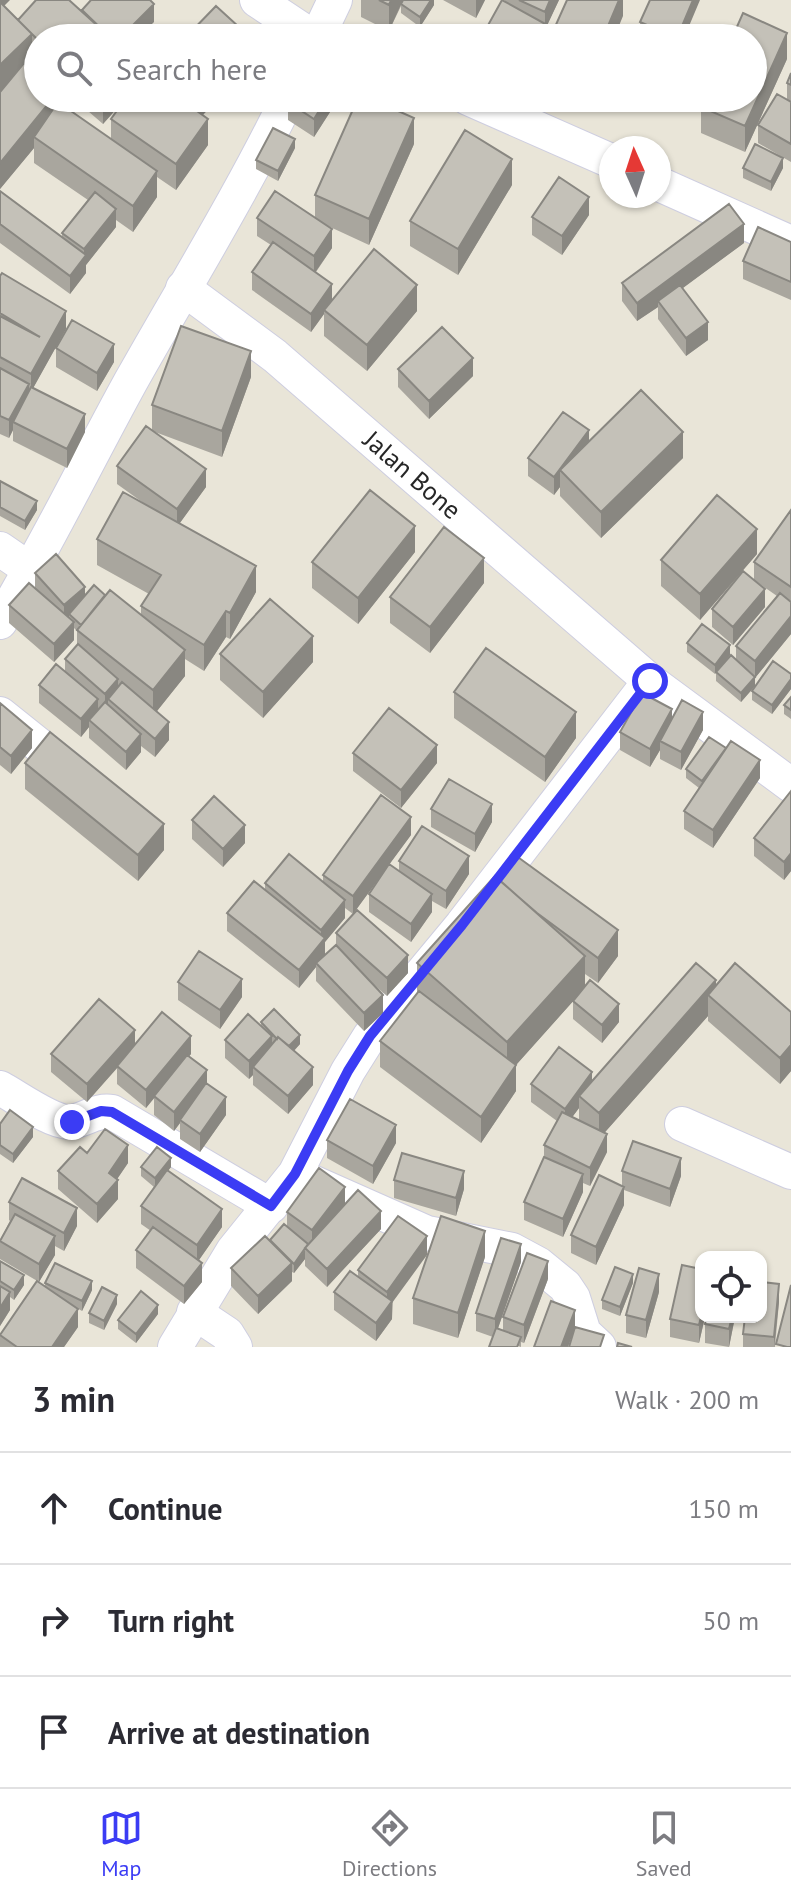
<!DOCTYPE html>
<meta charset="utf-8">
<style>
body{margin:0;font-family:"PT Sans",sans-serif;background:#f7f7f7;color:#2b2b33}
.controls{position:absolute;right:24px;bottom:24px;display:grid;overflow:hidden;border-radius:16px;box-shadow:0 2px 6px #0004}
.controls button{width:72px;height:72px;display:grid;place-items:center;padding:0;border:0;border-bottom:2px solid #e1e1e2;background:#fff;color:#2b2b33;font:40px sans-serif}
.compass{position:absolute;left:599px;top:136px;width:72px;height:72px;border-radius:50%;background:#fff;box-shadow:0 2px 6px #0004;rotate:357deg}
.stop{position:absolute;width:24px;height:24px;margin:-18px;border:6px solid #3b3cf4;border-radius:50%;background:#fff}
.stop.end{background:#3b3cf4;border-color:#fff;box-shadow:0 2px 8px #0008}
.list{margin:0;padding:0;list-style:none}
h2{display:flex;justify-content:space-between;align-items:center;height:104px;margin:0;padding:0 32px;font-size:34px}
h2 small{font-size:26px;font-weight:400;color:#7c7c81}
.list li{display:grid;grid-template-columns:52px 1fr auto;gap:24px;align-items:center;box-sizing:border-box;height:112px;padding:0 32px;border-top:2px solid #e1e1e2}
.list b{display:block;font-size:30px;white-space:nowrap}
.list em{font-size:26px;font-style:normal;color:#7c7c81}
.icon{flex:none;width:44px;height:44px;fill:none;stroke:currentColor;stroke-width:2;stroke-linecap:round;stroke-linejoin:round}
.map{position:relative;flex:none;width:791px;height:1347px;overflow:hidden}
.search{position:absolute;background:#fff;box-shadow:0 2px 6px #0004;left:24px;right:24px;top:24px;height:88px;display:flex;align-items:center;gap:20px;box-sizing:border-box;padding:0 28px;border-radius:44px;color:#7c7c81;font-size:30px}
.sheet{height:440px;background:#fff}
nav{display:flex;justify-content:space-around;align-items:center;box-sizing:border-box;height:112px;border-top:2px solid #e1e1e2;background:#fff;font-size:22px;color:#7c7c81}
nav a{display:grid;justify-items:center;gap:4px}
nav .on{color:#3b3cf4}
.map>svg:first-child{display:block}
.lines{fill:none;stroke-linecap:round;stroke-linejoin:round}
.street-casing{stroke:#cecee0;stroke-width:36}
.street{stroke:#fff;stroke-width:34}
.wall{fill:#a9a69e;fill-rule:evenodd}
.shaded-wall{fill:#898781}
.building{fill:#c4c1b8;stroke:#898781;stroke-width:2}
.route{stroke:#3b3cf4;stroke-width:10}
.labels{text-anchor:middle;stroke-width:7;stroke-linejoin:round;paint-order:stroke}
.street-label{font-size:26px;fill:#272727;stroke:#fff}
</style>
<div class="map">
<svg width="791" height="1347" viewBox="0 0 791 1347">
<rect width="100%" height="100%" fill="#e9e5d8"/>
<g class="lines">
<defs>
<g id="street">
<path d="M257,0l57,38"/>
<path d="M317,38l18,-38"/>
<path d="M468,98l143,63"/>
<path d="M659,184l132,59"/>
<path id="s1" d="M183,288l92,68 375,325 141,104"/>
<path d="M0,549l32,22"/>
<path d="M0,622c47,-78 87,-161 131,-241 53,-94 110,-186 157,-283"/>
<path d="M0,714l75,60"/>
<path d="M0,1088c17,9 51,34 69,34 16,-1 27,-13 43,-10l159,94"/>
<path d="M682,1124l109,48"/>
<path d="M303,1178l124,55 85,17 26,14 27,22 8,12 11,35 15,14"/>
<path d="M194,1312l33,22 8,13"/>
<path d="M175,1347l58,-96 62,-77 53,-103 22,-35 92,-111 188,-244"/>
</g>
</defs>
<!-- street casing -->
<use href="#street" class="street-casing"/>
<!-- street -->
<use href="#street" class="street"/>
</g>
<!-- wall -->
<path class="wall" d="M0,0l4,6 14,14 64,-9v-1l72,12 -116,16v28l-6,-6v6l-2,1 29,31v5l52,37v-21l15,-21h93l-16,17 5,30 -32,45 -19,-13v20l-24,35 -17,-12v7l-30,38v8l-16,21 -70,-51v-52l62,46v-4l26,-33 -54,-37v-15l-34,41z
M361,0h73v5l-14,22 -19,-14v-7l-12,25 -28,-14z
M443,0h42l-9,18z
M505,0h54l-12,25 2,13h-62v-11z
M640,22l44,16h-44z
M787,59l-42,93 -44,-19v-26z
M791,73v89l-33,-19v-18l29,-26v-16z
M73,98h53l-23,26z
M339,98l-25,39 -26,-17v-18z
M414,144l-45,101 -41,-19 4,22 -16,24 16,28 85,11 -50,60 -43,-35v-22l-13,18 -59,-42v-18l19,-27 -14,-9v-18h58v-23z
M295,148l-17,33 -22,-12v-9z
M743,168h40l-12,23 -28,-13z
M512,185l-54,90 -48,-29v-25z
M589,215l-27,40 -30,-20v-18z
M791,242v58l-48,-21v-18z
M744,243l-62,45 26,52 -22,16 -28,-37v-12l-21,14 -15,-20v-18z
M0,276l66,53 -33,59 52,44 -18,36 -54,-27v-11l-4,8 -9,-4z
M56,348l58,14 -17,29 -41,-24z
M398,369l75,7 -44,43 -31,-32z
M251,377l-29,80 -67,-25 51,55 -27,37 77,68 -26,47 -4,-2 -22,34 -19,-12v17l-28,35 12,29 -14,17 -14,-11v6l-15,18 -37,-32v-11l-8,10 -42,-34v-18l26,-13v-13l12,-14v-14l-3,-3v12l-20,22 -45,-39v-18l26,-17v-15l50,23 20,-1 36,20v-9l8,-12 -52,-29v-26l52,-32 -32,-23v-18l35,-36v-25z
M589,442l94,16 -82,80 -41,-42v-9l-6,8 -26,-19v-18z
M0,481l37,29 -12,20 -25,-14z
M791,510v124l-36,44v8l-14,16 -25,-21v-9l-1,2 -28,-22v-9l43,12 -11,14 17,-9v-14l41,-50 -23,-16v-18z
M415,552l-57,72 -46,-36v-26z
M757,554l-57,66 -39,-34v-26z
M484,583l-54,70 -40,-30v-26z
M765,607l-32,38 -21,-18v-18z
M220,654l93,8 -50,56 -43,-38z
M791,674v15l-19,25 -20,-14v-9z
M454,692l122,46 -31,44 -91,-64z
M791,697v22l-7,-5v-9z
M0,703l32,45 -21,26 -11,-9z
M672,719l31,11 -22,40 -21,-11v-9l-10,17 -30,-17v-18z
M353,753l84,10 -36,45 -48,-37z
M25,763l139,87 -26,31 -113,-92z
M686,769l74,9 -47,70 -29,-19v-18l15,-23 -13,-10z
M791,791v80l-7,9 -30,-24v-18z
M431,809l61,13 -17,30 -44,-25z
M192,820l53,23 -22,24 -31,-28z
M411,835l-22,29 10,7v-10l70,13 -23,35 -14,-8v11l-21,30 -42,-30v-18l18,-27 -34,47 55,59 -21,23 -14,-12 10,29 -19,18 -48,-50v-14l-17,21 -72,-57v-18l38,-23v-7h58v-8zM345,908l8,6 -17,19v12l-11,10v-13l20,-24z
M495,876l123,80 -20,27 -13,-9v13l34,35 -17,21 -29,-24v-18l-57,64v26l-35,52 -101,-76v-26l37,-48v-30z
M178,982l64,15 -22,32 -42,-29z
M716,985l75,27v59l-11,13 -72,-63v-5l-104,117 3,19 -17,34 -7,-3v9l-20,45 -39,-17v-18l20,-45v-12l13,-24 -26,-19v-18l61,-4zM579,1108v12l-7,-3z
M261,1022l39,22 -6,7 19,34 -25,29 -35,-29v-10l-4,4 -24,-21v-18l36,-15z
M135,1045l56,9 -2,2 37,59 -26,37 -20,-13v-16l-6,8 -20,-16v-18l-8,11 -29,-24v-17l-30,35 -36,-30v-18z
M0,1124l33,13 -20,26 -13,-9z
M327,1140l69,3 -23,41 -46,-26z
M87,1153l41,10 -11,16 1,20 -21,24 -39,-34v-18z
M141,1167h30l-3,4 54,56 -24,34 4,21 -18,22 -48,-36v-18l15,-19 -10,-7v-18l13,-19 -13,-11z
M622,1171l59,5 -11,31 -46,-17v15l-28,60 -25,-12v-18l51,-50z
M394,1180l70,9 -8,27 -62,-18z
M9,1202l68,24 -13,25 -9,-5v9l-16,27 -39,-23v-19l10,-19 -1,-1z
M345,1205l36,24 -54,58 -22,-21v-7l-11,14 -2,-1v9l-34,33 -27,-28v-18l56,-42v-14z
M398,1216l-6,103 -16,22 -42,-31v-18l24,-16v-6z
M485,1257l-27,81 -45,-14v-26z
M0,1261l24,24 -10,15 -4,-3v13l-10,16z
M521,1262l-23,66 5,2v-13l45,-38 -24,64 -3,-1v5l-45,-16v-18z
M45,1283l47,7 -10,21 -5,-3 1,19 -14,20h-64v-12l45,-49z
M633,1283l-13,33 -18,-7v-9z
M659,1292l-13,46 -20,-5v-18z
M779,1302l-4,45h-32v-13z
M117,1304l-13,26 -15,-7v-10z
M158,1314l-22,29 -18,-14v-9z
M705,1317l-6,26 -29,-6v-18z
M707,1317h28l-6,30 -24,-4v-19z"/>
<!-- shaded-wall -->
<path class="shaded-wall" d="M0,0h10l-10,10z
M391,0h12l-14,31v-26z
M431,0h3v5l-14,22v-10z
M476,0h9l-9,18z
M550,0h9l-14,30v-18z
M619,0h4v16l-9,22h-11z
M693,0h7l-16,38h-7z
M154,4v18l-16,16h-18z
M549,26v12h-6z
M787,33v26l-42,93v-26z
M32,34v32l-32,32v-33z
M53,98h6v18l-25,21v11l-34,41v-26z
M103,98h23l-23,26z
M194,98h25l-26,27v-26z
M327,98h12l-25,39v-18z
M414,118v26l-45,101v-26z
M208,119v26l-32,45v-26z
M295,139v9l-17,33v-10z
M783,158v10l-12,23v-9z
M512,159v26l-54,90v-26z
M157,171v26l-24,35v-26z
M589,197v18l-27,40v-19z
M116,209v18l-30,38v8l-16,21v-18l14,-18v-9z
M744,224v19l-84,62 -2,-4v6l-21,14v-18z
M332,229v19l-18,26v-18z
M332,284v18l-8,8v4l-13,18v-18z
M417,285v26l-50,60v-26z
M66,311v18l-35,63v-18z
M708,322v18l-22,16v-18z
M114,344v18l-17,29v-18z
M251,351v26l-29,80v-26z
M473,358v18l-44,43v-18z
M29,384v18l-16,20v8l-4,8v-18z
M85,414v18l-18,36v-19z
M589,430v19l-29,21v17l-6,8v-18z
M683,432v26l-82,80v-26z
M206,469v18l-29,40v-18z
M37,501v9l-12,20v-9z
M415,526v26l-57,72v-26z
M757,529v25l-57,66v-26z
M484,558v25l-54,70v-26z
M256,566v26l-26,47v-26z
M85,587v18l-16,9v4l-5,5v-18z
M765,589v18l-32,38v-18z
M226,611v26l-22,34v-26z
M791,616v18l-36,44v8l-14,16v-9l14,-16v-16z
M74,622v18l-20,22v-18z
M313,636v26l-50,56v-26z
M730,645v10l-15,19v-9z
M185,650v26l-32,40v-26z
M118,679v18l-10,2v10l-3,3v-18z
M791,679v10l-19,25v-9z
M98,699v18l-9,3v7l-8,10v-18z
M672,709v18l-12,14v9l-10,17v-18z
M576,712v26l-31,44v-25z
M703,712v18l-22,40v-18z
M169,722v18l-14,17v-18z
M32,730v18l-21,26v-18z
M141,734v18l-15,18v-18z
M437,745v18l-36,45v-18z
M760,760v18l-47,70v-18z
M492,804v18l-17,30v-18z
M411,817v18l-58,79v-18z
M164,824v26l-26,31v-26z
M245,825v18l-22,24v-18z
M791,853v18l-7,9v-18z
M469,856v18l-23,35v-18z
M432,894v18l-21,30v-18z
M345,900v18l-20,24v14l-9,7v4l-17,21v-18l22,-27v-13z
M618,930v26l-20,27v-25z
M408,955v18l-21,23v-18z
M585,956v32l-78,87v-33z
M242,979v18l-22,32v-19z
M716,980v22l-8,-7v21l-109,123v-26z
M383,995v18l-19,18v-18z
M619,1004v18l-17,21v-18z
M135,1030v18l-48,54v-18z
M300,1035v9l-13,14v-10z
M191,1036v18l-45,54v-18z
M272,1036v18l-19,13v8l-4,4v-18z
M791,1045v26l-11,13v-26z
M516,1065v26l-35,52v-26z
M313,1067v18l-25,29v-18z
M207,1070v18l-27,32v3l-6,8v-19z
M592,1072v18l-13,6v12l-14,19v-18z
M226,1097v18l-26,37v-18z
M396,1125v18l-23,41v-18z
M33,1127v10l-20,26v-9z
M607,1134v18l-17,34v-18z
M128,1145v18l-19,28v-18z
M171,1158v9l-16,20v-9z
M681,1158v18l-11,31v-18z
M464,1171v18l-8,27v-18z
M583,1174v18l-20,45v-18z
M118,1180v19l-21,24v-19z
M345,1187v18l-33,43v-18z
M624,1187v18l-28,60v-18z
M77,1208v18l-13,25v-18z
M222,1209v18l-25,36v-18z
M381,1211v18l-54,58v-18z
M485,1231v26l-27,81v-25z
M55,1236v19l-16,27v-18z
M427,1236v19l-35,48v16l-16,22v-18l11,-15v-16z
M521,1244v18l-26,75v-18z
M305,1250v9l-11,14v-9z
M548,1261v18l-24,64v-18z
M202,1263v19l-18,22v-18z
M292,1263v18l-34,33v-18z
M633,1274v9l-13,33v-9z
M659,1274v18l-13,46v-18z
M24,1275v10l-10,15v-10z
M92,1281v9l-10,21v-10z
M779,1284v18l-5,45v-10z
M10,1292v18l-10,16v-18z
M117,1295v9l-13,26v-9z
M158,1305v9l-22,29v-9z
M78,1309v18l-14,20h-12z
M575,1310v18l-7,19h-7z
M701,1317h4l-6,26v-18z
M732,1317h3l-6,30v-18z"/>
<!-- building -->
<path class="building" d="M36,0h33l42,38h-73v2l-20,-20z
M91,0h59l4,4 -34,34h-9l-29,-28z
M379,0h12l-2,5z
M403,0h28l-11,17 -19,-13z
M502,0l47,26 -6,12h-36l-20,-11z
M519,0h31l-5,12z
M567,0h52l-16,38h-53z
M650,0h43l-16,38 -37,-16z
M0,2l32,32 -32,31z
M216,6l35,32h-66z
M743,13l44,20 -42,93 -44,-19 4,-9h48v-60h-21z
M24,63l14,11v24h15l-53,65v-71z
M791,73v12l-4,-2z
M777,94l14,8v42l-33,-19z
M126,98h53l29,21 -32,45 -65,-45z
M291,98h36l-13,21 -26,-17z
M358,98h11l45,20 -45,101 -54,-24z
M58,102l99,69 -24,35 -99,-69z
M273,128l22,11 -17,32 -22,-11z
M465,130l47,29 -54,90 -48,-28z
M755,144l28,14 -12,24 -28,-14z
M559,177l30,20 -27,39 -30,-19z
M0,191l86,64 -16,21 -70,-52z
M275,191l57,38 -18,27 -57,-38z
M95,192l21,17 -32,40 -22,-16z
M729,204l15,20 -107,79 -15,-20z
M758,227l33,15v40l-48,-21z
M273,242l59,42 -21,30 -59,-42z
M374,249l43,36 -50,60 -43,-35z
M2,273l64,38 -35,63 -31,-17v-41l40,21 -40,-24v-37z
M680,285l28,37 -22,16 -28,-37z
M72,320l42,24 -17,29 -41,-25z
M181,326l70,25 -29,80 -70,-26z
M442,327l31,31 -44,43 -31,-32z
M0,368l29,16 -20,36 -9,-4z
M31,387l54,27 -18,35 -54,-27z
M641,390l42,42 -82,80 -41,-42z
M563,412l26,18 -35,47 -26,-19z
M146,426l60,43 -29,40 -60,-43z
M0,481l37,20 -12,20 -25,-14z
M370,490l45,36 -57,72 -46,-36z
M123,492l133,74 -26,47 -4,-2 -22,34 -63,-39 20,-31 -64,-36z
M717,495l40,34 -57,65 -39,-34z
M791,510v77l-37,-25z
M444,527l40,31 -54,69 -40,-30z
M56,554l29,33 -21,18 -29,-32z
M743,571l22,18 -32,38 -21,-18z
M29,583l45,39 -20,22 -45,-39z
M94,585l11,10 -24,30 -12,-11z
M110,590l75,60 -32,40 -76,-60z
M780,593l11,9v14l-36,45 -19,-15z
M270,599l43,37 -50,56 -43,-38z
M702,624l28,21 -15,20 -28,-22z
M78,644l40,35 -13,15 -40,-35z
M486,648l90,64 -31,45 -91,-65z
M731,655l24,22 -14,16 -25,-21z
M773,661l18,13v5l-19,26 -20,-14z
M56,664l42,35 -17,20 -42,-34z
M122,682l47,40 -14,17 -47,-40z
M642,693l30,16 -22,40 -30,-17z
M791,697v13l-7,-5z
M682,700l21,12 -22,40 -21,-11z
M105,702l36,32 -15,18 -37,-32z
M0,703l32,27 -21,26 -11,-9z
M389,708l48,37 -36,45 -48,-37z
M50,732l114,92 -26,31 -113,-92z
M709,737l17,11 -24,33 -16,-12z
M731,741l29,19 -47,70 -29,-19z
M449,779l43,25 -17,30 -44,-25z
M791,791v62l-7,9 -30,-24z
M381,795l30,22 -58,79 -30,-21z
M214,796l31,29 -22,24 -31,-29z
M422,826l47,30 -23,35 -47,-30z
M289,854l56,46 -24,30 -56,-47z
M515,855l103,75 -20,28 -61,-45 -39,-34z
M389,864l43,30 -21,30 -42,-30z
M495,876l90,80 -78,86 -90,-79z
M254,881l71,57 -26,32 -72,-57z
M357,910l51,45 -21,23 -51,-45z
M336,945l47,50 -19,18 -48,-50z
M199,951l43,28 -22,31 -42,-28z
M696,963l20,17 -117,133 -20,-17z
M735,963l56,49v33l-11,13 -72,-63z
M590,980l29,24 -17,21 -29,-24z
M419,991l97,74 -35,52 -101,-76z
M99,999l36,31 -48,54 -36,-30z
M274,1009l26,26 -11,11 -11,-9 -1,2 -16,-17z
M162,1012l29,24 -45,54 -29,-24z
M248,1014l24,22 -23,25 -24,-21z
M278,1037l35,30 -25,29 -35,-29z
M559,1047l33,25 -27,37 -34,-25z
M187,1055l20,15 -33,42 -20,-16z
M206,1083l20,14 -26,37 -20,-14z
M350,1099l46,26 -23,41 -46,-26z
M10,1110l23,17 -20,27 -13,-9v-21z
M562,1112l45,22 -17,34 -46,-23z
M105,1129l23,16 -19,28 9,7 -21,24 -39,-33 22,-24 7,6z
M633,1141l48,17 -11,31 -48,-18z
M157,1147l14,11 -16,20 -14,-11z
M402,1153l62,18 -8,27 -62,-18z
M544,1157l39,17 -20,45 -39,-17z
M319,1168l26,19 -33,43 -25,-18z
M167,1170l55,39 -25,36 -56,-39z
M599,1175l25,12 -28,60 -25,-12z
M22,1178l55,30 -13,25 -55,-31z
M358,1190l23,21 -54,58 -22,-21z
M15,1214l40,22 -16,28 -39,-23z
M398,1216l29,20 -40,56 -29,-22z
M441,1216l44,15 -27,82 -45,-15z
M284,1224l24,20 -14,20 -24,-24z
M153,1227l49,36 -18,23 -48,-36z
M265,1236l27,27 -34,33 -27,-28z
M501,1238l20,6 -26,75 -19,-6z
M527,1253l21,8 -24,64 -21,-8z
M0,1261l24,14 -10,15 -14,-9z
M55,1263l37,18 -10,20 -37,-18z
M682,1265l19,4v48l-2,8 -29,-6z
M615,1267l18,7 -13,33 -18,-7z
M639,1268l20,6 -13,46 -20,-5z
M350,1271l42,30 -16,22 -42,-31z
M37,1281l41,28 -26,38h-35l-17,-12z
M761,1282l18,2 -5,53 -31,-3 2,-17h16z
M791,1285v62h-4l-11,-3z
M0,1286l10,6 -10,16z
M102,1287l15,8 -13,26 -15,-8z
M141,1291l17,14 -22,29 -18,-14z
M551,1301l24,9 -14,37h-27z
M707,1317h25l-3,12 -24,-5z
M575,1327l29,8 -4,12h-31z
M496,1328l25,9 -4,10h-28z
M618,1343l14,4h-15z"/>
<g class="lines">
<!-- route -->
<path class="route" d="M72,1122l29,-11 11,1 159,94 24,-32 53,-103 22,-35 92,-111 188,-244"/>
</g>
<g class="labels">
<!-- street labels -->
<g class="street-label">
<text dy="9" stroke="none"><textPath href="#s1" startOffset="296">Jalan Bone</textPath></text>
</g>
</g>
</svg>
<div class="controls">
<button><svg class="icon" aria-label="locate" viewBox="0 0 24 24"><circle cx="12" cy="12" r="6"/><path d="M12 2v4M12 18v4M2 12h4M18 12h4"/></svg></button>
</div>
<svg class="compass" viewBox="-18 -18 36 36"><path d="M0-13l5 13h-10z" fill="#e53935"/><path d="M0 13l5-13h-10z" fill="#7c7c81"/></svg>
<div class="stop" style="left:650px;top:681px"></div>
<div class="stop end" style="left:72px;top:1122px"></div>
<div class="search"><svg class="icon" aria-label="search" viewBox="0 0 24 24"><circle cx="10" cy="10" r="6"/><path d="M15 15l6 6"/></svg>Search here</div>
</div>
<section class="sheet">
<h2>3 min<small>Walk · 200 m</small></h2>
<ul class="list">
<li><svg class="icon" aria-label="ahead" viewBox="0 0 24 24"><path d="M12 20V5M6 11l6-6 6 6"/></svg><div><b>Continue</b></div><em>150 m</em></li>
<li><svg class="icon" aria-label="right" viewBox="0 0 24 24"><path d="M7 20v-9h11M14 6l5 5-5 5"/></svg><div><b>Turn right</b></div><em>50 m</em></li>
<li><svg class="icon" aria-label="arrive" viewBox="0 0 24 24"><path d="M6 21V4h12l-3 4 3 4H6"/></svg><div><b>Arrive at destination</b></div></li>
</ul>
</section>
<nav>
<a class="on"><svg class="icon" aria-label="map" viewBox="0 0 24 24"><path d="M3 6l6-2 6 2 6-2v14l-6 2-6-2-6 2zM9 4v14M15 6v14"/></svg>Map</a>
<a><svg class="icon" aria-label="directions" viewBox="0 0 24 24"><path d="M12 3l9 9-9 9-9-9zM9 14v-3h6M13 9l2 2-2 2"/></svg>Directions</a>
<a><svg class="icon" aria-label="saved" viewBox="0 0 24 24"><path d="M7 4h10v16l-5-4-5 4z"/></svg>Saved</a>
</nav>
